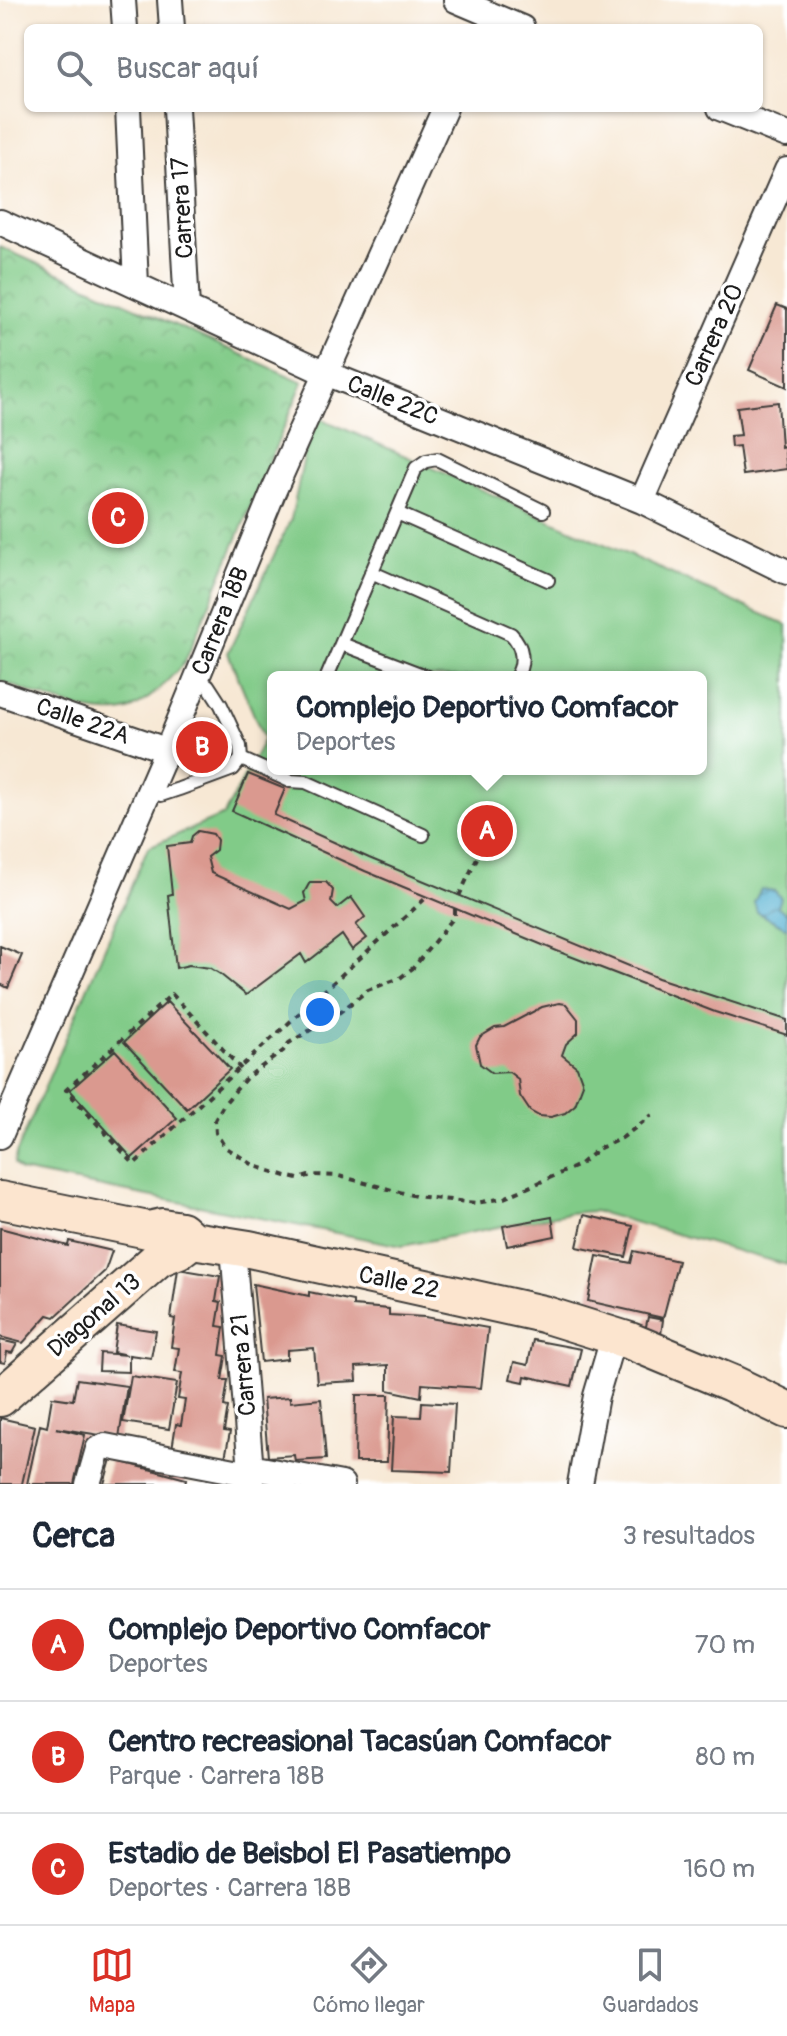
<!DOCTYPE html>
<html lang="es">
<meta charset="utf-8">
<style>
body{margin:0;font-family:Pangolin,sans-serif;background:#f6f6f7;color:#1f2937}
.you{position:absolute;left:320px;top:1012px;width:28px;height:28px;margin:-20px;border:6px solid #fff;border-radius:50%;background:#1a73e8;box-shadow:0 0 0 12px #1a73e833}
.badge{display:grid;place-items:center;width:52px;height:52px;border-radius:50%;background:#d93025;color:#fff;font-size:26px;font-weight:700}
.pin{position:absolute;translate:-50% -50%;border:4px solid #fff;box-shadow:0 2px 8px #0006}
.popup{position:absolute;left:267px;top:671px;width:440px;height:104px;box-sizing:border-box;display:grid;place-content:center;border-radius:12px;background:#fff;filter:drop-shadow(0 2px 6px #0005);font-size:26px;white-space:nowrap;color:#747a83}
.popup b{font-size:30px;color:#1f2937}
.popup::after{content:'';position:absolute;left:50%;top:100%;margin-left:-16px;border:16px solid transparent;border-top-color:#fff}
.list{margin:0;padding:0;list-style:none}
h2{display:flex;justify-content:space-between;align-items:center;height:104px;margin:0;padding:0 32px;font-size:34px}
h2 small{font-size:26px;font-weight:400;color:#747a83}
.list li{display:grid;grid-template-columns:52px 1fr auto;gap:24px;align-items:center;box-sizing:border-box;height:112px;padding:0 32px;border-top:2px solid #e0e1e3}
.list b{display:block;font-size:30px;white-space:nowrap}
.list p{margin:0;font-size:26px;white-space:nowrap;color:#747a83}
.list em{font-size:26px;font-style:normal;color:#747a83}
.icon{flex:none;width:44px;height:44px;fill:none;stroke:currentColor;stroke-width:2;stroke-linecap:round;stroke-linejoin:round}
.map{position:relative;flex:none;width:787px;height:1484px;overflow:hidden}
.search{position:absolute;background:#fff;box-shadow:0 2px 6px #0004;left:24px;right:24px;top:24px;height:88px;display:flex;align-items:center;gap:20px;box-sizing:border-box;padding:0 28px;border-radius:12px;color:#747a83;font-size:30px}
.sheet{height:440px;background:#fff}
nav{display:flex;justify-content:space-around;align-items:center;box-sizing:border-box;height:112px;border-top:2px solid #e0e1e3;background:#fff;font-size:22px;color:#747a83}
nav a{display:grid;justify-items:center;gap:4px}
nav .on{color:#d93025}
.map>svg:first-child{display:block}
.grass{fill:#81cb88;stroke:#4e7452;stroke-width:2;fill-rule:evenodd}
.park{fill:url(#park-crowns);stroke:#4e7452;stroke-width:2}
.water{fill:url(#water-waves);stroke:#376676;stroke-width:2}
.building{fill:#da998f}
.lines{fill:none;stroke-linecap:round;stroke-linejoin:round}
.lane-casing{stroke:#3d3b38;stroke-width:16}
.street-casing{stroke:#3d3b38;stroke-width:28}
.secondary-casing{stroke:#3d3b38;stroke-width:40}
.path{stroke:#3d3b38;stroke-width:4;stroke-dasharray:6 6;stroke-linecap:butt}
.lane{stroke:#fff;stroke-width:12}
.street{stroke:#fff;stroke-width:24}
.secondary{stroke:#fce5cf;stroke-width:36}
.labels{text-anchor:middle;stroke-width:7;stroke-linejoin:round;paint-order:stroke}
.street-label{font-size:24px;fill:#1c1c1c;stroke:#fff}
</style>
<div class="map">
<svg width="787" height="1484" viewBox="0 0 787 1484">
<defs>
<pattern id="park-crowns" width="20" height="18" patternUnits="userSpaceOnUse" patternTransform="scale(2)"><rect width="20" height="18" fill="#81cb88"/><path d="M2 6a3 3 0 1 1 6 0M12 15a3 3 0 1 1 6 0" fill="none" stroke="#6fae75"/></pattern>
<pattern id="water-waves" width="16" height="10" patternUnits="userSpaceOnUse" patternTransform="scale(2)"><rect width="16" height="10" fill="#52b0d1"/><path d="M0 5q4-4 8 0t8 0" fill="none" stroke="#438ea9"/></pattern>
</defs>
<rect width="100%" height="100%" fill="#fff"/>
<filter id="ink" filterUnits="userSpaceOnUse"><feTurbulence type="fractalNoise" baseFrequency=".0125" numOctaves="2"/><feDisplacementMap in="SourceGraphic" scale="16" xChannelSelector="R" yChannelSelector="G"/><feConvolveMatrix kernelMatrix="1 2 1 2 8 2 1 2 1" color-interpolation-filters="sRGB"/></filter>
<filter id="wash" filterUnits="userSpaceOnUse"><feTurbulence type="fractalNoise" baseFrequency=".006" numOctaves="4" result="noise"/><feDisplacementMap in="SourceGraphic" scale="32" xChannelSelector="R" yChannelSelector="G"/><feGaussianBlur stdDeviation="1.8" result="paint"/><feColorMatrix in="noise" values="0 0 0 0 0 0 0 0 0 0 0 0 0 0 0 0 0 1.4 0 .05"/><feComposite in="paint" operator="in"/></filter>
<g filter="url(#wash)">
<rect width="100%" height="100%" fill="#f7e8d4"/>
<!-- grass -->
<path class="grass" d="M313,415l474,210v640l-193,-54 -25,2 -167,33 -381,-75 -7,-7 2,-10 132,-307 76,-32 40,-76 -36,-86 63,-134zM273,677h428v92h-428z"/>
<!-- park -->
<path class="park" d="M0,247l303,135 -118,280c-16,17 -31,35 -52,46 -32,16 -100,-16 -133,-27z"/>
<!-- water -->
<path class="water" d="M761,889l14,2 6,7 -3,9 9,7v14l-30,-16 -3,-10z"/>
<g id="blocks">
<!-- building -->
<path class="building" d="M777,305l10,4v78l-38,-17z
M778,402l3,45 3,-1 3,23 -44,6 -4,-29 -8,1 -1,-11 11,-1 -4,-28z
M248,774l37,15 -11,26 95,43 289,120 129,42v15l-72,-23 -158,-61 -192,-80 -133,-60z
M198,831l15,3 4,6 -1,10 -9,7 4,16 80,36 15,-8 -2,-8 6,-11h16l7,8 -2,12 6,6 14,-11 14,20 -9,8 11,13 -15,12 -10,-15 -36,28 -5,-9 -55,41 -26,-21 -10,-6 -21,-3 -13,3 -8,-73 4,-1 -5,-48 23,-3 2,-7z
M0,946l22,9 -14,33 -8,-4z
M167,1002l63,67 -43,40 -63,-67z
M559,1003l7,1 12,15v14l-12,11 -4,11 15,12 6,17 -8,21 -10,8 -14,4 -12,-1 -9,-5 -10,-15 -2,-17 -9,-7 -17,1 -12,-9 -4,-19 4,-8 15,-9 9,-1 38,-20z
M115,1050l62,68 -45,40 -62,-68z
M584,1215l49,11 -7,31 -49,-10z
M552,1217l3,19 -48,10 -4,-20z
M0,1228l68,18 1,-5 43,10 -7,20 -50,46 -7,-2 -25,28 -23,-6z
M634,1251l44,10 -15,57 -75,-17 9,-45 34,7z
M178,1269l42,7 -4,25 5,1 -4,24 7,1 -4,28 6,1 -4,24h6l-4,26 4,1 -4,24 6,1 -5,26 -53,-9 4,-25 5,1 4,-25 -7,-1 4,-26 -7,-1 4,-24 -8,-1 4,-28 -4,-1z
M253,1284l56,12v-4l44,9v5l36,3v6l36,2 63,11 -7,60 -59,-4 -1,13 -33,-7v-25l-32,2 1,14 -40,2 -3,-35 -27,2v9l-26,3z
M648,1317l15,3 -2,14 -16,-3z
M117,1325l39,6 -5,27 -22,-3v17l-30,-1 1,-18 27,2 -14,-3z
M0,1340l17,4 -5,9 -5,-1 -2,11 -5,-1z
M533,1340l48,9 -9,37 -47,-10 -1,6 -14,-3 4,-17 14,3z
M131,1376l46,7 -8,46 -46,-7z
M77,1379l50,7 -8,52 -63,-10 29,7 -11,49h-47l13,-59 7,2 5,-30 21,3z
M356,1395h33l-2,67h-32z
M290,1397v5l31,-3 5,60 -31,2 -1,-6 -26,2 -5,-58z
M422,1402l33,2 -4,68 -60,-2 3,-54 27,1z
M0,1418l35,8 -13,58h-22z
M111,1459l75,20 -1,5h-81z"/>
</g>
</g>
<g filter="url(#ink)">
<use href="#blocks" fill-opacity="0" stroke="#3d3b38" stroke-width="2"/>
<g class="lines">
<defs>
<path id="lane" d="M397,513l151,67
M371,572l140,62c12,12 14,29 5,43
M342,644l86,33
M327,677l89,-209 10,-7 11,-2 106,52
M241,759l49,22 16,1 117,53
M149,791l12,4 18,-6 54,-20 8,-10 -1,-13 -19,-41 -13,-20 -12,-6"/>
<path id="street" d="M123,0l2,28
M170,0l2,28
M456,0l66,28
M128,108l8,176
M176,108l11,200
M720,108l67,27
M0,222l326,151 316,128 145,71
M642,501l145,-331
M0,693l166,57
M0,1136l173,-400 101,-246 171,-382
M236,1247l-2,13 18,224
M88,1484l10,-35 7,-3 135,26 21,-3 81,15
M580,1484l16,-88 18,-61"/>
<path id="secondary" d="M0,1200l148,30 14,-3 19,3 11,10 57,9 294,65 87,27 101,42 56,27
M0,1398l159,-140 20,-8 13,-10"/>
</defs>
<!-- lane casing -->
<use href="#lane" class="lane-casing"/>
<!-- street casing -->
<use href="#street" class="street-casing"/>
<!-- secondary casing -->
<use href="#secondary" class="secondary-casing"/>
<!-- path -->
<path class="path" d="M459,896l26,-55
M455,909v7l-42,52 -13,10 -32,12 -28,22 -51,31 -6,8 -37,27 -22,26 -9,16 1,13 9,14 30,19 31,10 12,3 14,-4 27,1 76,20 61,7 28,-5 75,-33 19,-16 24,-11 30,-23
M241,1069l-69,-75 -106,96 68,74 293,-267"/>
<!-- lane -->
<use href="#lane" class="lane"/>
<!-- street -->
<use href="#street" class="street"/>
<!-- secondary -->
<use href="#secondary" class="secondary"/>
</g>
</g>
<g class="labels">
<!-- street labels -->
<g class="street-label">
<text transform="translate(182 208) rotate(-93)" y="8">Carrera 17</text>
<text transform="translate(714 335) rotate(-66)" y="8">Carrera 20</text>
<text transform="translate(393 400) rotate(22)" y="8">Calle 22C</text>
<text transform="translate(220 621) rotate(-68)" y="8">Carrera 18B</text>
<text transform="translate(83 721) rotate(19)" y="8">Calle 22A</text>
<text transform="translate(399 1282) rotate(12)" y="8">Calle 22</text>
<text transform="translate(94 1315) rotate(-41)" y="8">Diagonal 13</text>
<text transform="translate(243 1365) rotate(-95)" y="8">Carrera 21</text>
</g>
</g>
</svg>
<div class="you"></div>
<div class="pin badge" style="left:487px;top:831px">A</div>
<div class="popup"><b>Complejo Deportivo Comfacor</b>Deportes</div>
<div class="pin badge" style="left:202px;top:747px">B</div>
<div class="pin badge" style="left:118px;top:518px">C</div>
<div class="search"><svg class="icon" aria-label="search" viewBox="0 0 24 24"><circle cx="10" cy="10" r="6"/><path d="M15 15l6 6"/></svg>Buscar aquí</div>
</div>
<section class="sheet">
<h2>Cerca<small>3 resultados</small></h2>
<ul class="list">
<li><span class="badge">A</span><div><b>Complejo Deportivo Comfacor</b><p>Deportes</p></div><em>70 m</em></li>
<li><span class="badge">B</span><div><b>Centro recreasional Tacasúan Comfacor</b><p>Parque · Carrera 18B</p></div><em>80 m</em></li>
<li><span class="badge">C</span><div><b>Estadio de Beisbol El Pasatiempo</b><p>Deportes · Carrera 18B</p></div><em>160 m</em></li>
</ul>
</section>
<nav>
<a class="on"><svg class="icon" aria-label="map" viewBox="0 0 24 24"><path d="M3 6l6-2 6 2 6-2v14l-6 2-6-2-6 2zM9 4v14M15 6v14"/></svg>Mapa</a>
<a><svg class="icon" aria-label="directions" viewBox="0 0 24 24"><path d="M12 3l9 9-9 9-9-9zM9 14v-3h6M13 9l2 2-2 2"/></svg>Cómo llegar</a>
<a><svg class="icon" aria-label="saved" viewBox="0 0 24 24"><path d="M7 4h10v16l-5-4-5 4z"/></svg>Guardados</a>
</nav>
